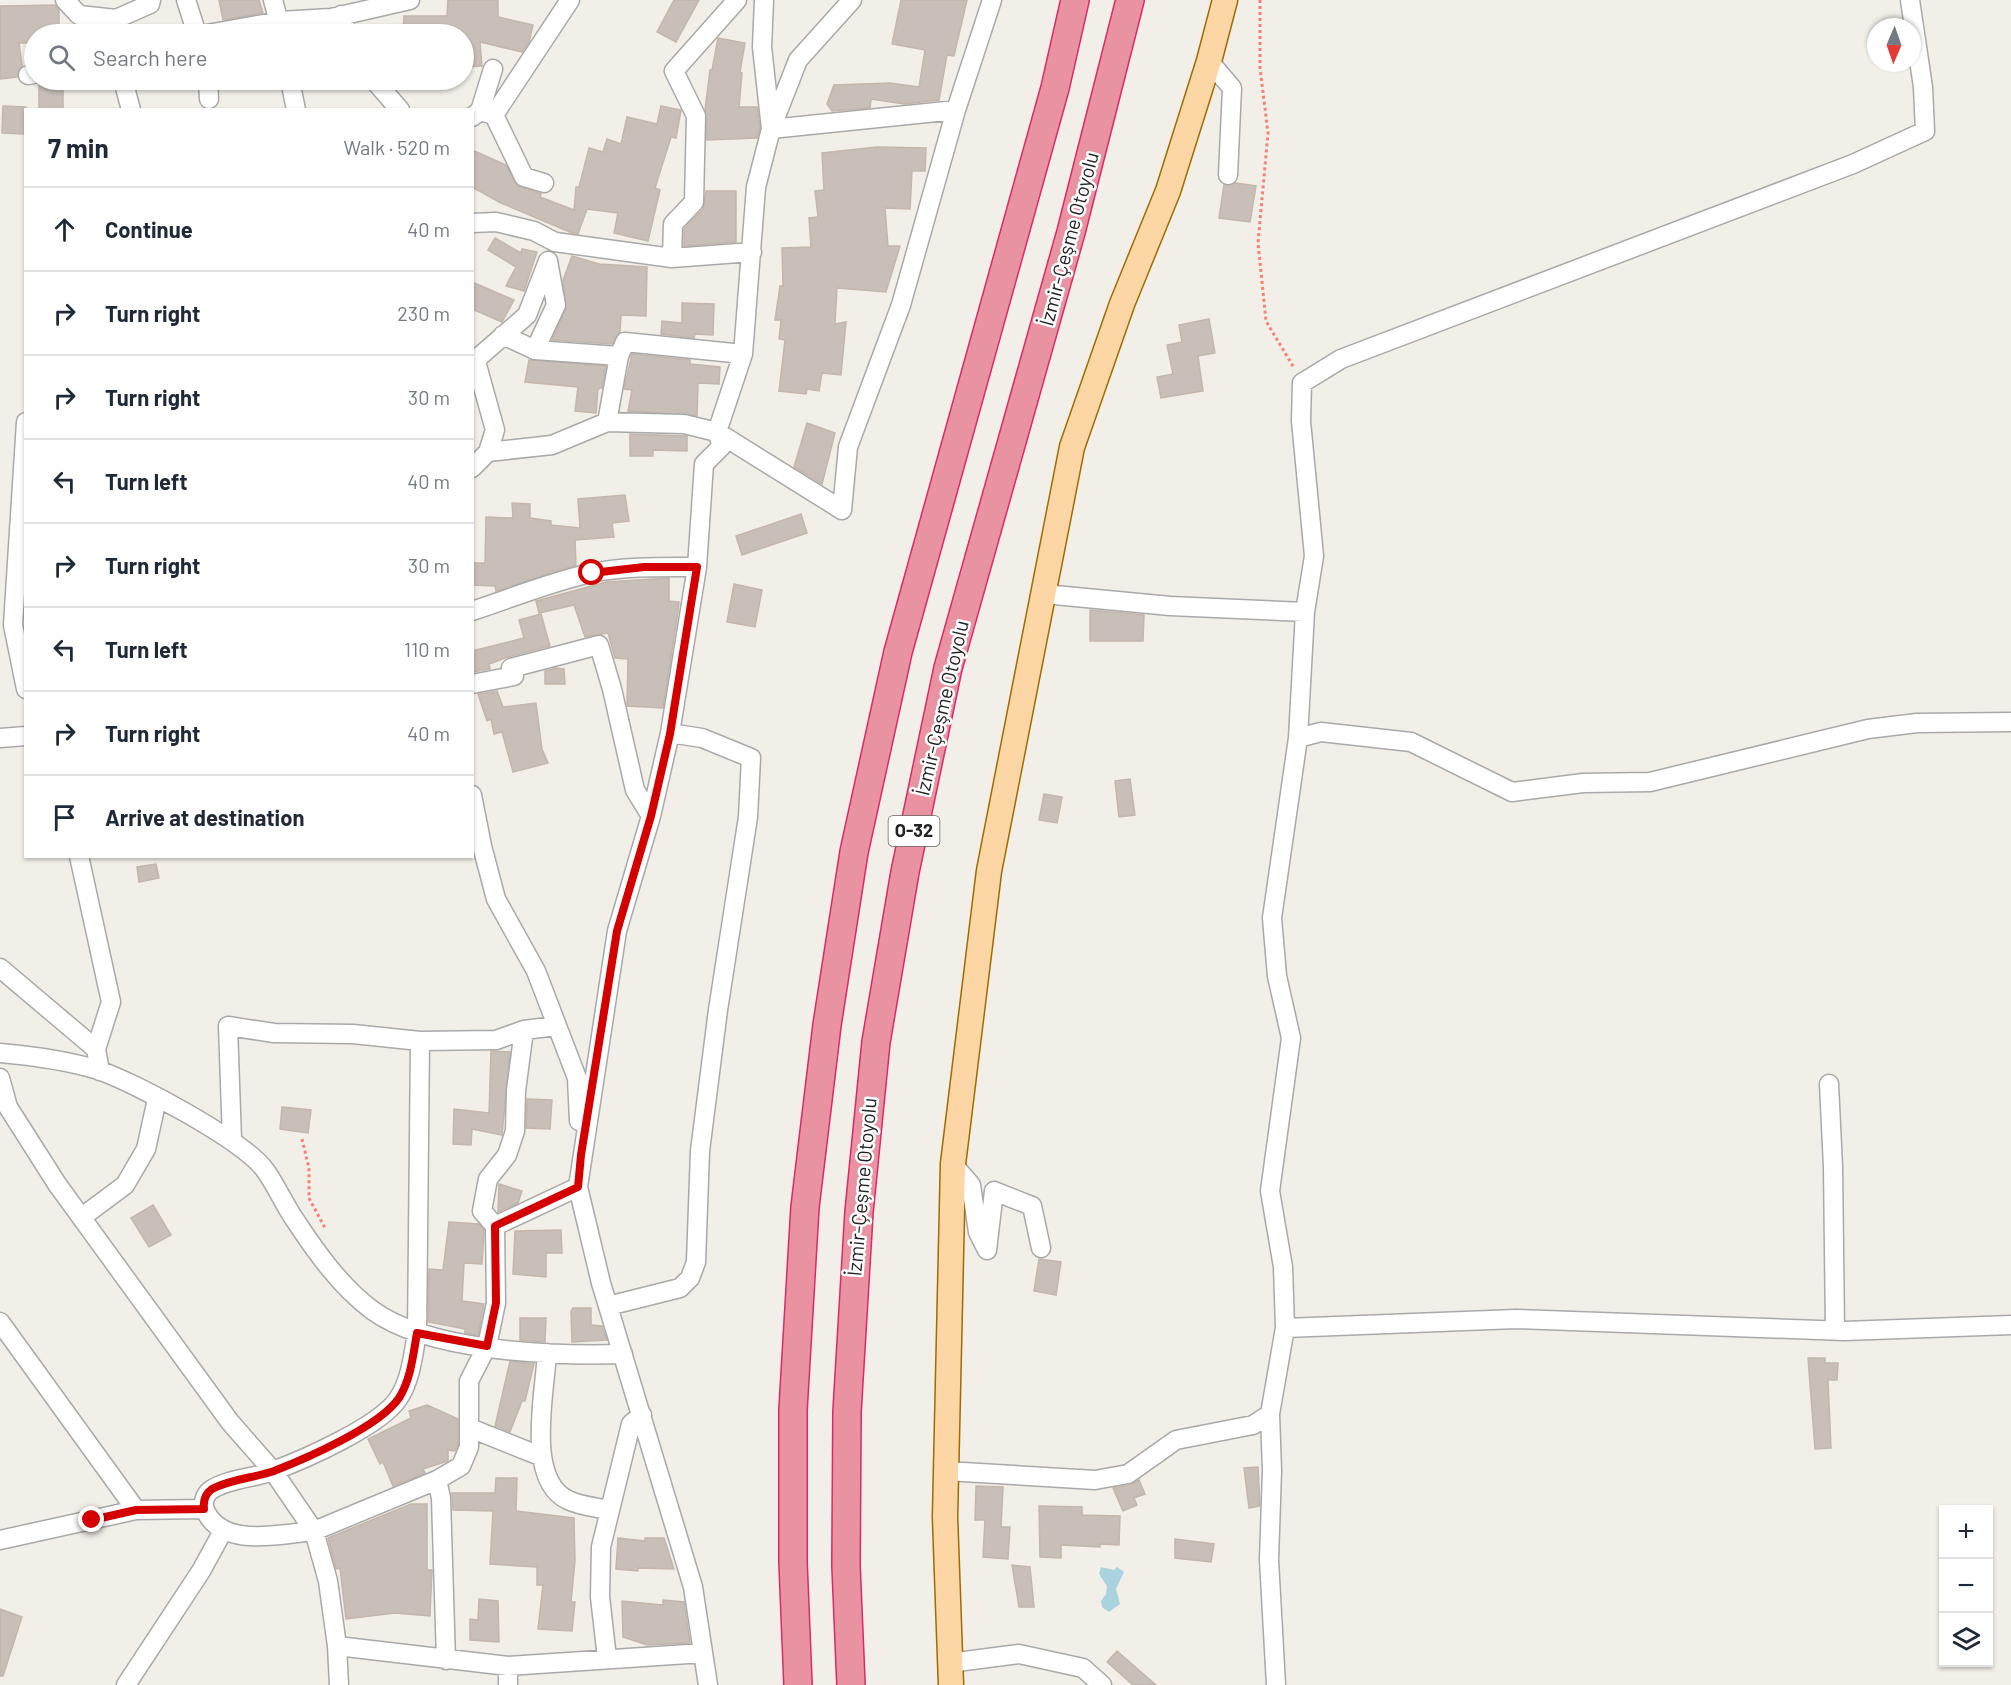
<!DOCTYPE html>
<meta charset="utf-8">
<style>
body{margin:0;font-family:Barlow,sans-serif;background:#f6f6f7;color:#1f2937}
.controls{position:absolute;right:18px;bottom:18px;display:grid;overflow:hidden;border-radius:0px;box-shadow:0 2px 4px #0004}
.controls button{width:54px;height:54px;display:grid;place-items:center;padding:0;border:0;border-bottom:2px solid #e0e1e3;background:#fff;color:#1f2937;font:30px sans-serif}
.compass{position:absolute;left:1867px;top:18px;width:54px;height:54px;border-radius:50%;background:#fff;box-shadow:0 2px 4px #0004;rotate:182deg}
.stop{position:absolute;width:18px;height:18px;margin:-14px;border:4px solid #d40000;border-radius:50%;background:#fff}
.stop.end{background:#d40000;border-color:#fff;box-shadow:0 2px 6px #0008}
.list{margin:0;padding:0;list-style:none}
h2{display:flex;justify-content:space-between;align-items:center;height:78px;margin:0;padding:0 24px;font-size:26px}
h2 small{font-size:20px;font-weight:400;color:#747a83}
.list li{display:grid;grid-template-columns:39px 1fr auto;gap:18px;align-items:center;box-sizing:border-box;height:84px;padding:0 24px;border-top:2px solid #e0e1e3}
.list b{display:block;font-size:22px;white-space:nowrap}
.list em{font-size:20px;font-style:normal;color:#747a83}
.icon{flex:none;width:33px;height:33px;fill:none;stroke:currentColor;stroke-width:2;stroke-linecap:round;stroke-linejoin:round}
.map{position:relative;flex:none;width:2011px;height:1685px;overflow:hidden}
.search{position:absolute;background:#fff;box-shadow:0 2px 4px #0004;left:24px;top:24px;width:450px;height:66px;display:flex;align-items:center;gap:15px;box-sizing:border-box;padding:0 21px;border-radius:33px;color:#747a83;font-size:22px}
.panel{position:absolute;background:#fff;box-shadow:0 2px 4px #0004;left:24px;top:108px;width:450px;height:750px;border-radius:0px}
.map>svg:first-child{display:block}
.water{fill:#aad3df}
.building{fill:#c7bfb8;stroke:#c4b6ab;stroke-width:1.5}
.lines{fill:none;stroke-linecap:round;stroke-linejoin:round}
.minor-casing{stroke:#a9a9a9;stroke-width:21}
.major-casing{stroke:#a06b00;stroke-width:27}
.highway-casing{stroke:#dc2a67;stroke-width:30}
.path{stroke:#fa8072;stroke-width:3;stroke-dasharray:3 3;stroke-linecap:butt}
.minor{stroke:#fff;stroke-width:18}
.major{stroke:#fcd6a4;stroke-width:24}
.highway{stroke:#e892a2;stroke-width:27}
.route{stroke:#d40000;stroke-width:8}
.labels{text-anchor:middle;stroke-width:5;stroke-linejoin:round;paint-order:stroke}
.shield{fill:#fff;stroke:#646464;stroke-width:1.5}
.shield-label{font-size:18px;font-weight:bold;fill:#222}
.street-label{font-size:20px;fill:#222;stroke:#fff}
</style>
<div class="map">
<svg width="2011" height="1685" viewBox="0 0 2011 1685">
<rect width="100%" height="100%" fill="#f2efe9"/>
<!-- water -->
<path class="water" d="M1101,1567l13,3 3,-3 7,5 -8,17 4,15 -11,8 -7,-5 -1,-6 5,-7 1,-8 -8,-12z"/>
<!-- building -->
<path class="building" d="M219,0h40l4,13 -40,7z
M448,0h50v17l35,8 -4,17 -7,10 -42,-10 2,24 -18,1v-33h-61l1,-18h43z
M674,0h25l-23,42 -19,-10z
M901,0h66l-13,56 -7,-1 -8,45 -35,4 -33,-5 -1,9 -38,3 -5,-7 7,-19 56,-2 29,4 6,-37 -33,-6z
M55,5l4,5v24h-25l-1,9h-14l3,22 -5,12 -17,2v-73z
M718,38l27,5 -5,29 2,1 -3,34h18l3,21 -3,10 -50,2 -2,-30 5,-40h2z
M42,82h21v27h-24v-25z
M3,106l23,1v27l-24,-1z
M661,106l20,4 -5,28 -5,-1 -16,51 5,2 -12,51 -34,-8 4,-20 -31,-4 -9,25 -6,-1 -71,-30 -29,-16v-37l34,15 11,21 24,8 -1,3 34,13 2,-23h3l10,-39 14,4 4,-13 14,5 6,-27 30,7z
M877,147l49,1 -1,23h-13l-2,38 -25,-1 3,38h12l-14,46 -49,-4 -2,36 11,-2 -5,53 -19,-2 -3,18 -12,-2 -1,5 -27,-3 6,-51 -6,-1 2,-19h-6l5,-34h3l-1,-38 29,-1 -2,-29 9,-1 -3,-26 9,-1 -2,-37z
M1236,183l20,3 -6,36 -31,-4 5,-33z
M706,191h30v51l-52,4v-17l19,-20z
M495,238l26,15 1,-4 15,3 -13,39 -18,-5 10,-19 -28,-17z
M572,256l27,8 48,3 -1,49 -25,-1 -1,17 -8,12 -60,-4 14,-31 -3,-29z
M472,282l42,18 -12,22 -30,-13z
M682,303l32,1 -1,31 -18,-1 -1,4 -33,-4 1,-13 20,2z
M1209,319l6,34 -17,3 5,35 -42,7 -4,-21 16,-3 -6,-29 15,-3 -3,-17z
M632,354l58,6v4l30,3 -1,17 -21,-1 -1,33 -69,-5 4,-21 -8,-1z
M529,360l77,6 -4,22 -4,1 -2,24 -21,-2 3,-24 -53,-5z
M807,423l28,10 -13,51 -28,-17z
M630,434l57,2v15l-34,-1v6h-23z
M625,495l4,26 -17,2 2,14 -39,3 1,25 -80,26 -1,-5 -23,-1v-22h13l1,-46 27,1 -1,-15 18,1v14l21,3v4l29,3 -2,-29z
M801,514l6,19 -65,22 -6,-19z
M669,578v23l10,1 -1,10 -15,96 -36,-2 1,-47 -13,-1 -7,-25 -23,4 -11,-32 -35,8 -3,-12 70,-19z
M734,584l28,6 -7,37 -28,-5z
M1090,610l54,5 -1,26h-53z
M541,614l9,32 -42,11 -19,7 1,5 -18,3v-21l52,-13 -5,-18z
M556,668l8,1 1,15h-20v-13z
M497,691l6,16 33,-4 6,46 6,14 -35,9 -11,-40 -8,2 -3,-15 -4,2 -9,-27z
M1130,779l5,36 -16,2 -4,-36z
M1044,794l18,3 -5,26 -18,-3z
M156,864l3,14 -20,4 -2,-15z
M491,1051l19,1 -8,83 -30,-6 -1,16 -18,-1 1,-35 35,4z
M527,1099l25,1 -2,29 -24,-1z
M282,1107l29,3 -3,23 -28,-4z
M499,1184l23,7 -4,12 -20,9z
M153,1205l18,30 -22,12 -18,-29z
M449,1222l30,2 5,6 -2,34 -18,-1 -2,38 22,3 -6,31 -13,-2v-4l-37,-7 1,-53 14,1z
M561,1230l1,23h-16v24l-33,-3 2,-43z
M1039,1259l22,3 -5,33 -22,-4z
M573,1308h18v17l11,1 5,14 -35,2 -1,-31z
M520,1318h26l-1,24 -25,-2z
M1808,1358h17v5h13l-1,17h-9l3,68 -16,1z
M510,1361l24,3 -9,37h-3l-12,31 -15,-6z
M427,1405l31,14v26l-3,6 -7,-1v11l-25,8 2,4 -32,13 -10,-24 -3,2 -12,-25 43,-21 -2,-7z
M1258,1467l2,39 -11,2 -5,-40z
M496,1478h21l-1,33 58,7 1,43 -4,41h4l-3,29 -34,-2 5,-44h-6v-18l-47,-3 3,-53 -40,-1 -1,-17h43z
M1139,1480l6,14 -11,4 3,7 -14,6 -10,-23 17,-3z
M976,1486l27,1 -2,40h9l-2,32 -25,-2 2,-37h-10z
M411,1504h16v66h5l-2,46 -35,-3 -49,6 -6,-51 -4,1 -8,-31z
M1039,1506l43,1v8l38,1 -1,29 -19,-1v3l-39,-2v13l-21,-1z
M618,1538l27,3v-3h19l10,31 -36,-1v3l-22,-2z
M1175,1539l39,5 -3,18 -36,-4z
M1012,1565l18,2 4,40h-15z
M479,1599l19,2 1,41 -29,-2v-21l8,1z
M663,1600l21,2 6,41 -43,2 -24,-8 -1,-36 41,4z
M0,1609l22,8 -19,59h-3z
M1117,1651l39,34h-23l-26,-23z"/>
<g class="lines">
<defs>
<path id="minor" d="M65,0l14,15 37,4
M186,0l11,34
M273,0l9,34
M852,0l-54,60 -27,69 185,-19
M341,15l7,19
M118,34l-2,-15 34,-15 1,-4
M207,34l73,-13 51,-3 79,-18
M1209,61l23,27 -4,87
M28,75l6,-1
M123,80l8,30
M208,80l1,19
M290,80l6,30
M374,80l26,30
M480,111l13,-42
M494,115l30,62 20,6
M472,117l8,-6 14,4 76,-115
M472,223l24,-1 38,9 21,11 117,16 80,-6
M672,258l1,-34 21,-22 2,-86 -22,-45 63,-71
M548,261l8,44 -21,45 84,6
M503,335l32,15
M475,358l20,72 -7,22
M472,363l55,-48 21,-54
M26,422l-13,203 13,64
M607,422l12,-66 6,-14 118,12
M472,468l16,-16 64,-7 55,-23 77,2 33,8 125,78 6,-63 53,-142 55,-195 36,-110
M472,611c40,-13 78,-29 119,-38 35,-7 71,-6 106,-6
M1305,612l9,-56 -13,-135 1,-38 39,-24 512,-195 72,-33 -2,-44 -13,-87
M472,684l42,-8 -3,-8 88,-23 13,44 23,101 16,26
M0,738l26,-2
M1298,738l23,-6 90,10 101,50 71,-9 67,-1 218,-53 49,-6 94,-1
M472,795l10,51 14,53 40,72 41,107 2,43
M79,856l32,146 -15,47 4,22
M0,968l96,81
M0,1053c33,3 66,7 98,17 36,12 145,70 167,100 11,15 19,34 30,50 21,32 46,67 77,90 57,42 182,46 251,44
M0,1078l8,29 49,77 173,238 43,49 41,60c-34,3 -92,18 -109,-21 -3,-7 0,-16 6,-20 16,-11 43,-12 62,-19 32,-12 107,-45 125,-72 13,-19 15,-44 19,-66l3,-292
M1829,1084l4,83 2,163
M232,1140l-4,-114 46,7 79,1 67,7 76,-1 28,-10 32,-4
M953,1164l18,21 7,47 9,18 7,-59 38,15 9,42
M82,1217l43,-32 21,-36 11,-50
M495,1226l83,-39
M608,1306l72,-18 10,-10 6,-16 4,-111 18,-141 30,-193 3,-59 -49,-20 -32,-5
M0,1322l136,188
M1285,1328l231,-9 329,12 166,-6
M547,1353c-2,39 -22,127 21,147 12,6 27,7 40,10
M1270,1414l2,57 -3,89 7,125
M470,1428l70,28
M946,1471l149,9 33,-6 48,-34 77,-15 17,-11 15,-86 -2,-61 -13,-76 21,-153 -14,-62 -5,-58 26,-180 7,-126 -135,-6 -126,-12
M437,1480l24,-14 8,-19v-66l18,-35 9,-43 -1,-77 -13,-15 6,-32 19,-24 8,-24 1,-40 8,-61
M0,1540l136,-30 68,-1
M337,1646l2,39
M607,1658l-7,-61 1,-50 30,-123 11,-9
M446,1660l-5,-162 -4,-18 -123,51 14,50 9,65 171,20 195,-13
M949,1663l70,-9 64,14 19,17
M508,1666v19
M126,1685l75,-114 22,-40
M708,1685l-15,-98 -92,-304 -23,-96 39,-256 34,-115 19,-83 27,-166 7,-103 18,-18 -5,-14 26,-78 13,-167 15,-58 -9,-82 2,-47"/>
<path id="major" d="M951,1685l-6,-168 8,-353 36,-293 83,-424 50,-143 46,-113 41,-130 16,-61"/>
<path id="highway" d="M798,1685l-5,-123v-152l12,-203 22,-182 27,-173 44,-200 157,-564 20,-88
M851,1685l-5,-119 1,-154 12,-200 17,-170 29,-170 43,-204 123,-436 59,-232"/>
</defs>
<!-- minor casing -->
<use href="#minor" class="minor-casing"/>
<!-- major casing -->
<use href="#major" class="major-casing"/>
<!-- highway casing -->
<use href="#highway" class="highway-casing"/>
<!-- path -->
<path class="path" d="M1260,0v68l8,65 -10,110 8,78 28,47
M302,1139l7,29v30l17,32"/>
<!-- minor -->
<use href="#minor" class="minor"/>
<!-- major -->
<use href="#major" class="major"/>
<!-- highway -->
<use href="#highway" class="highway"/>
</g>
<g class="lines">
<!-- route -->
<path class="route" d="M92,1520l44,-10 68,-1c-1,-8 1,-15 8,-20 18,-10 42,-11 62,-18 33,-13 105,-44 125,-73 12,-19 14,-43 18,-65l70,13 9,-43 -1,-77 83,-39 3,-32 36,-224 34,-115 19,-82 27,-167h-53l-52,6"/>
</g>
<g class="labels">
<!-- shield labels -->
<rect class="shield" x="888.5" y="816" width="51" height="30" rx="4.5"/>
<g class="shield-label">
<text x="914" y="837">O-32</text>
</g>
<!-- street labels -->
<g class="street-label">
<text transform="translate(1069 239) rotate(-75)" y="7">İzmir-Çeşme Otoyolu</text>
<text transform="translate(942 708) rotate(-77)" y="7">İzmir-Çeşme Otoyolu</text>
<text transform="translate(862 1187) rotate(-85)" y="7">İzmir-Çeşme Otoyolu</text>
</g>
</g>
</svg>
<div class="controls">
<button>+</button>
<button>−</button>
<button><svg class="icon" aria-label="layers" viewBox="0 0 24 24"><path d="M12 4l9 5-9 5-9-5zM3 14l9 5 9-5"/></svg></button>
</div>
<svg class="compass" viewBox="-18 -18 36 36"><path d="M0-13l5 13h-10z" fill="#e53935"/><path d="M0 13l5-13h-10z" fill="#747a83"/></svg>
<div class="stop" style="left:592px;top:573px"></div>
<div class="stop end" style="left:92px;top:1520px"></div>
<div class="search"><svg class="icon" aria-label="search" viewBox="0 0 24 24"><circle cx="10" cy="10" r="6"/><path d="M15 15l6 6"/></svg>Search here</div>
<section class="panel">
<h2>7 min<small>Walk · 520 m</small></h2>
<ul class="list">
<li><svg class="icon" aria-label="ahead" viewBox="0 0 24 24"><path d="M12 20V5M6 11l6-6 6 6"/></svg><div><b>Continue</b></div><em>40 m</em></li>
<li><svg class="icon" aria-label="right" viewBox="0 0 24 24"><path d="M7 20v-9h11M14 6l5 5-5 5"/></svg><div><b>Turn right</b></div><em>230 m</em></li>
<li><svg class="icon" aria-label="right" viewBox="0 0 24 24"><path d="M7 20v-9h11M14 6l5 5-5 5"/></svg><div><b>Turn right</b></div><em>30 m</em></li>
<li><svg class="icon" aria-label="left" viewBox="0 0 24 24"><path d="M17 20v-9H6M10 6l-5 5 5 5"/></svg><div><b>Turn left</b></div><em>40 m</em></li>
<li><svg class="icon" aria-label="right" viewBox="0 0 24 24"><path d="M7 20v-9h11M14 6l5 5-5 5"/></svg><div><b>Turn right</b></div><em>30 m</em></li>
<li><svg class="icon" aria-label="left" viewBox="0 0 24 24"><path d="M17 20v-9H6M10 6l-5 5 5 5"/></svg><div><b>Turn left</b></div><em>110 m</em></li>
<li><svg class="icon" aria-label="right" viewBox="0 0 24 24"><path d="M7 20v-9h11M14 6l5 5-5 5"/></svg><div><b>Turn right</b></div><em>40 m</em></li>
<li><svg class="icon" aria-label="arrive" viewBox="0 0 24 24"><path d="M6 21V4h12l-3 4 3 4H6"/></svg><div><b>Arrive at destination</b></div></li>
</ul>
</section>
</div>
